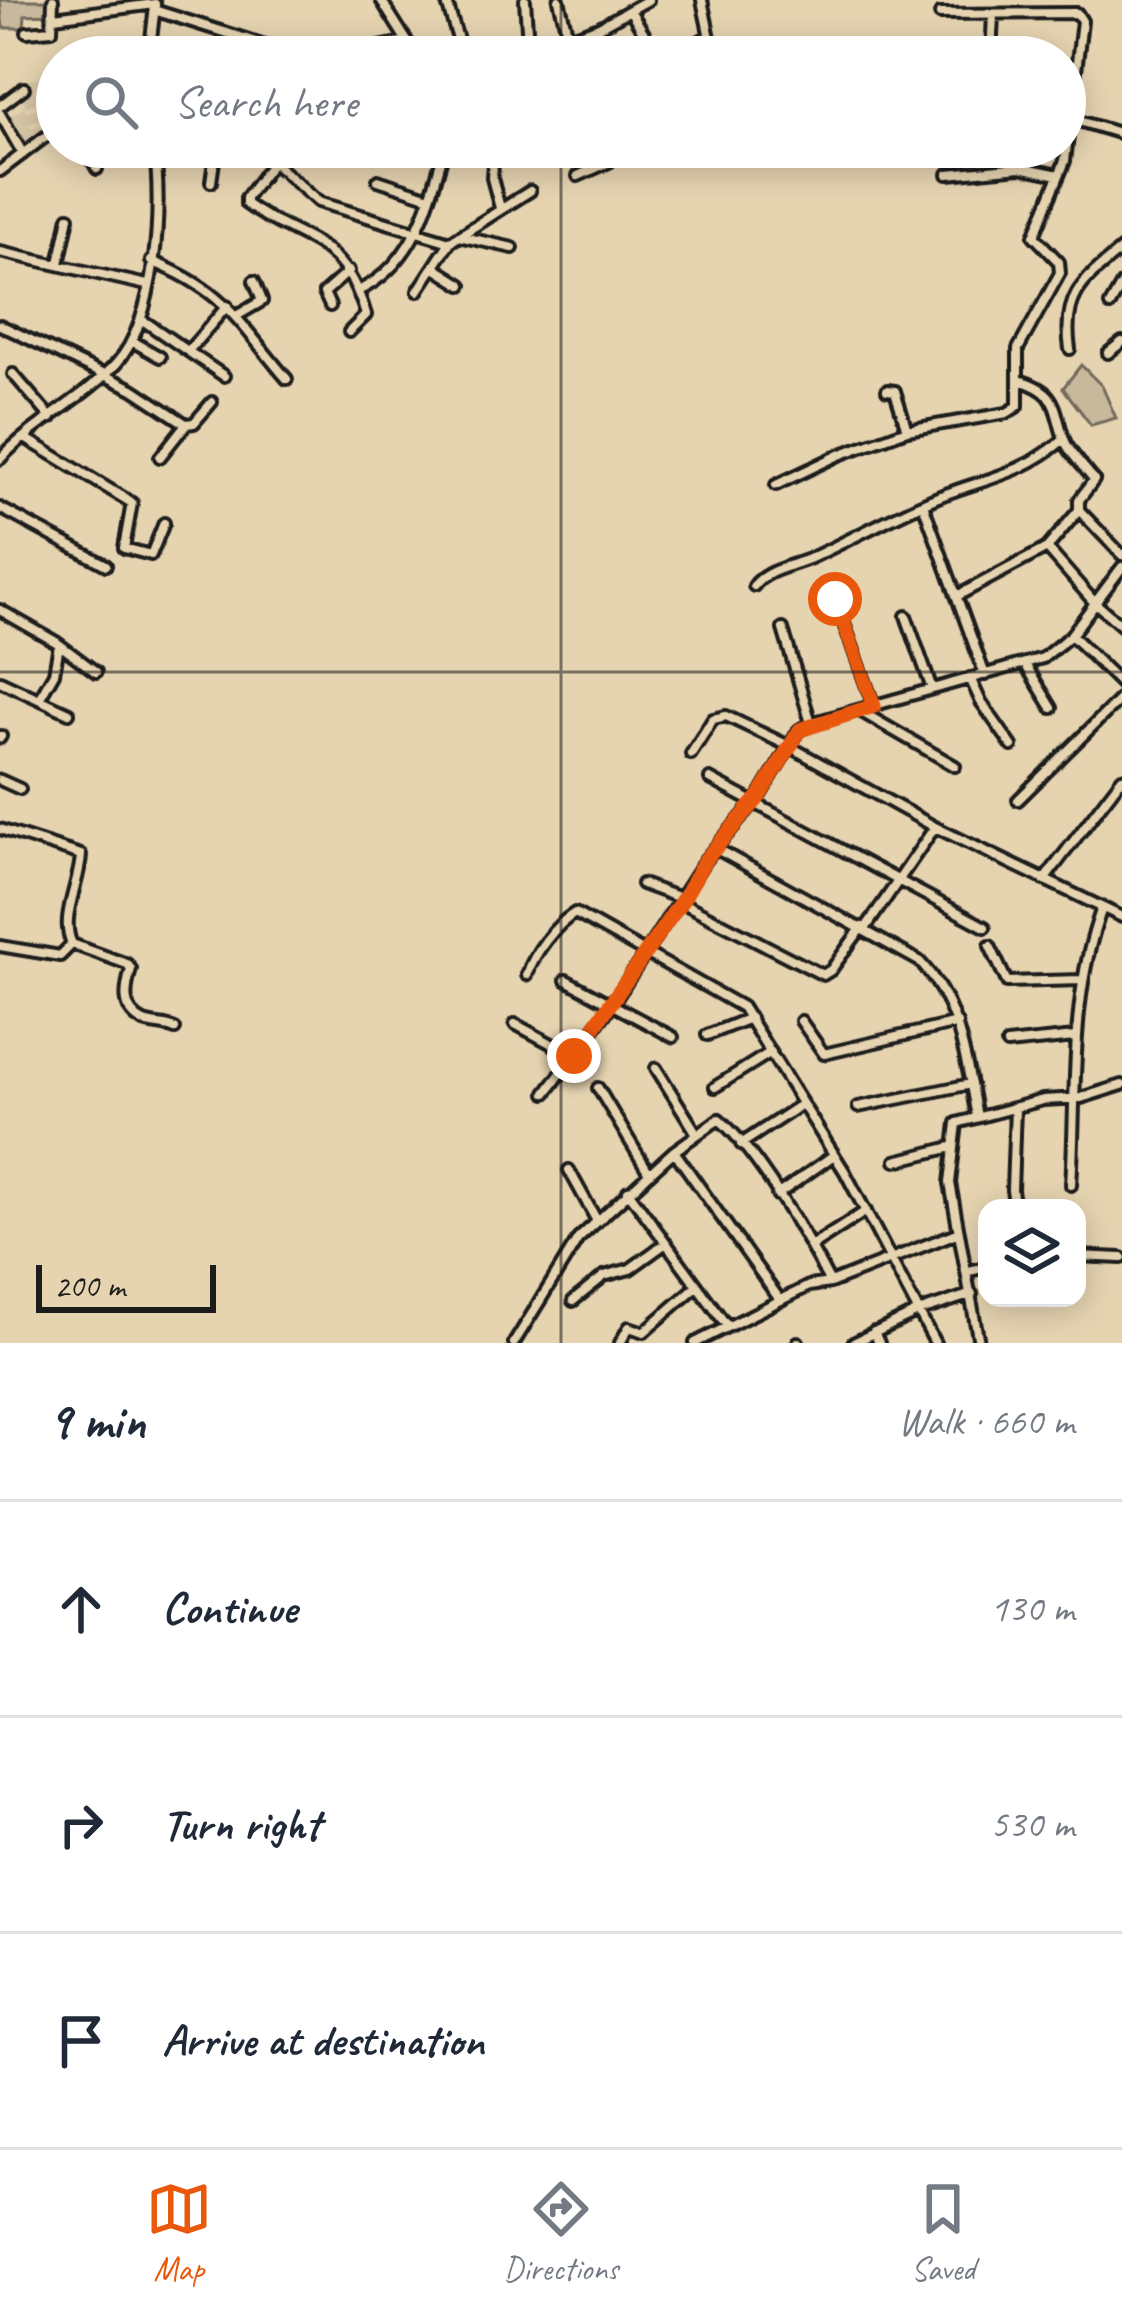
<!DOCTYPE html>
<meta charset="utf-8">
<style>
body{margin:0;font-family:Caveat,sans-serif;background:#f6f6f7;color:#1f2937}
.controls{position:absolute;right:36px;bottom:36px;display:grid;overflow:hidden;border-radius:24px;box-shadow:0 6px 30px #0003}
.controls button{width:108px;height:108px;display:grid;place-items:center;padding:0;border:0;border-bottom:3px solid #e0e1e3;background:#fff;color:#1f2937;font:60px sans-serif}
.scale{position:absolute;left:36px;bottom:30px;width:180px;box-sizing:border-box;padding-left:12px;border:6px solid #1c1c1c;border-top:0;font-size:33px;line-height:42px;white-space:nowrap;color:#1c1c1c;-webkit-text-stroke:9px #e6d4b1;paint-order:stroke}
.stop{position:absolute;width:36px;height:36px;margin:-27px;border:9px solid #ea580c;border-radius:50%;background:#fff}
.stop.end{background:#ea580c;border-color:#fff;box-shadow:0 3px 12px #0008}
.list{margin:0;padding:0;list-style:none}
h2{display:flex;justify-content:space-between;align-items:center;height:156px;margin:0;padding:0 48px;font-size:51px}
h2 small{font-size:39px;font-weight:400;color:#747a83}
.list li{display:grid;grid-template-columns:78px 1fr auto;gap:36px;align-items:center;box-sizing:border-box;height:216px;padding:0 48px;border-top:3px solid #e0e1e3}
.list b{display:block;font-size:45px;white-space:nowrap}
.list em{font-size:39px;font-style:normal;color:#747a83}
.icon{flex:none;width:66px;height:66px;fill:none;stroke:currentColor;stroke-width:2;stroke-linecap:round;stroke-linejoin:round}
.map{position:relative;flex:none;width:1122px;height:1343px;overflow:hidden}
.search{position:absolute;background:#fff;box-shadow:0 6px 30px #0003;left:36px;right:36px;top:36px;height:132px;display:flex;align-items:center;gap:30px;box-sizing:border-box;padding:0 42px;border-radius:66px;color:#747a83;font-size:45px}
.sheet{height:804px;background:#fff}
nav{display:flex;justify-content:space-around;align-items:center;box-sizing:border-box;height:168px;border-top:3px solid #e0e1e3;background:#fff;font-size:33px;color:#747a83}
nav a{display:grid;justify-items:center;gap:6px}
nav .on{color:#ea580c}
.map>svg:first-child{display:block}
.built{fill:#d7c6a6}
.green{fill:#c9b99c;stroke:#726a5c;stroke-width:3}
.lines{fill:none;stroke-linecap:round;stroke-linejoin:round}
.minor-casing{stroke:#1c1c1c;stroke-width:16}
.minor{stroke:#e6d4b1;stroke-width:8}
.route{stroke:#ea580c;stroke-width:15}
.grid{fill:none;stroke:#1c1c1c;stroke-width:3;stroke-opacity:0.55}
</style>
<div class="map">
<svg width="1122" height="1343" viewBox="0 0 1122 1343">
<rect width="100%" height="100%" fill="#e6d4b1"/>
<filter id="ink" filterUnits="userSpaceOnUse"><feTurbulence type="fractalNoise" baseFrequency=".00833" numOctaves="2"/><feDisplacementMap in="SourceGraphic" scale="24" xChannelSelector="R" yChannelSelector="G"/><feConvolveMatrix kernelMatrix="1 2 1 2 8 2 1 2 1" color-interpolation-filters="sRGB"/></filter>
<g filter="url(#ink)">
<!-- built -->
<path class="built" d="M40,77l11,31 -12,4 2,6 -13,7 3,4 12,-6 4,7 -26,14 -13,-28 16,-8 3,5 10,-5 -2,-5 -9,3 -4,-12 9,-3 -4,-10z"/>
<!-- green -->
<path class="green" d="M0,0h50v14l-25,1 -1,13h-21z
M1081,365l21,21 14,32 -25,7 -28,-37z"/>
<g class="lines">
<defs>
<path id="minor" d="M381,0l36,57
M446,0l15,49
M525,0l3,44
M559,0l14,57
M702,0l12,57
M154,10l133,42 60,2 60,-13
M630,10l28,47
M54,17l101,-13
M27,32l25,-2 1,-30
M149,57l6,-52
M427,57l11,-5 128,-13 33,-12 49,-27
M670,57l39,-21
M991,57l2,-43
M0,106l24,-18
M0,114l23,40
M1072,119l50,15
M84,147l13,22
M243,147l30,15 45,40 132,40
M494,147l-2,31 8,30
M273,162l-27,36v6c57,41 96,30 120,111l-17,17
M0,171l57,-43
M948,174l72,-7 39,8
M578,176l31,-14 4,-7 -2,-8
M378,180l52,17
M211,182l5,-35
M459,236l54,12
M0,252l147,33
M151,261c75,30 87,61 136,118
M59,264l10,-47
M435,268l27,17
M358,291c57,-27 71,-88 87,-144
M418,291l32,-49 80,-51
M1110,305l12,-21
M330,306l-6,-13 25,-22
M238,315l24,-14 -8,-20
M141,319l83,57
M0,325l133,64 53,35
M132,341l28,16
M1070,349c-8,-54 13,-68 52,-100
M189,350l38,-44
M1108,353l14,-11
M13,374l38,44
M1019,380c39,12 34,25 45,59 5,14 21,29 30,41l-15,20v10l-32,38
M887,390l8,1 12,39
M25,438l107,65 -8,45 27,7 13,-32
M160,457l26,-33 8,-1 18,-21
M0,459c34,-36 82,-59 116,-95 41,-45 47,-160 38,-217
M776,485l63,-30 68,-25 100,-17 11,-7v-57l42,-76 -1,-11 -25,-26 31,-75 17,-140 -5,-8 -137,1
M923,504l62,171
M0,508l106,57
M1079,510l43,45
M754,586c11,-16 39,-20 57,-28 43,-20 83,-43 127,-61 48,-19 84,-22 126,-58
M957,596l90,-48 47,54 28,24
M835,599l39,107
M0,610l56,32 40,30
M906,616l26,73
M783,629l28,94
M1071,635l51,50
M1025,664l27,44
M970,678l11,24 31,44
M0,681l69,32
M39,699l15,-26 5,-28
M860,711l95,55
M0,738l1,-2
M691,754l22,-35 13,-3 63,30 146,81 187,90
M710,779l275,148
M0,780l20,9
M1018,800l104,-103
M0,829l81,26c-1,28 -22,63 -9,89l55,20 4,5c-6,21 -10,42 13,53 10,4 20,2 31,7
M715,848l204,113c41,43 47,99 58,156
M1044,880l78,-102
M642,884l41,15
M681,902l142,73 8,-5 31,-43
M865,929l70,-102
M0,946l60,10 12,-12
M990,946l17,36 75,-2
M527,975c7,-22 28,-50 48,-62l167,94 103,165 90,171
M566,980l107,57
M801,1021l23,33 133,-31
M515,1024l59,32
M707,1035l43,-17
M1007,1044l68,-7
M656,1068l41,66
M715,1087l56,-35
M598,1088l51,85
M546,1093l66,-88 93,-145 54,-63 40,-67 12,-7 232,-65 28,-23 51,-68
M858,1107l113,-23
M1015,1108l-3,82 3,18
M741,1144l61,-40
M674,1151l106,149
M896,1161l56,-14
M569,1170l28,51
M1071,1185c6,-94 -2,-188 31,-277
M628,1191l99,135
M777,1195l57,-40
M812,1246l54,-35
M1077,1256l45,2
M969,1271l18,-4
M573,1301l31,-25 26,-7 36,-26
M874,1332l5,11
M798,1342v1
M514,1343l64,-104 96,-88 45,-32c39,34 87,117 111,164
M620,1343l9,-16 15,5 53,-46
M695,1343l114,-57 21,-3 129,-51
M853,1343l65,-31 54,-18
M979,1343l-29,-160 7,-60 86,-23 38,-2 41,-13"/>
</defs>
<!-- minor casing -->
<use href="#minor" class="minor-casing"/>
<!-- minor -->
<use href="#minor" class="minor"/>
</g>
</g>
<g class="lines" filter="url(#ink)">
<!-- route -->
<path class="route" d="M574,1056l109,-157 22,-39 54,-63 41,-67 74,-24 -39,-107"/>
</g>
<!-- grid -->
<path class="grid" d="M561,0v57M561,147v1196M0,672h1122"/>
</svg>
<div class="controls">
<button><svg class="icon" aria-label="layers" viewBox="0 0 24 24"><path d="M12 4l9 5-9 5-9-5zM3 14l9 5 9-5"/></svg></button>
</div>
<div class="scale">200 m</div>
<div class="stop" style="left:835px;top:599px"></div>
<div class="stop end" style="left:574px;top:1056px"></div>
<div class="search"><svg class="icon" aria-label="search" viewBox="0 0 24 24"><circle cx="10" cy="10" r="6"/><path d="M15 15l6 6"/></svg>Search here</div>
</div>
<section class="sheet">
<h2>9 min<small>Walk · 660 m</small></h2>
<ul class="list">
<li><svg class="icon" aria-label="ahead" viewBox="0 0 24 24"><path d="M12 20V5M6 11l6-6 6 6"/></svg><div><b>Continue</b></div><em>130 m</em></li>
<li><svg class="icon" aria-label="right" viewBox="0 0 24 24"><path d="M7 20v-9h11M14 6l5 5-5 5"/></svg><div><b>Turn right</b></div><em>530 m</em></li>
<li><svg class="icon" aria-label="arrive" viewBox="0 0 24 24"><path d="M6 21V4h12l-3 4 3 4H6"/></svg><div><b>Arrive at destination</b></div></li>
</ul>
</section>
<nav>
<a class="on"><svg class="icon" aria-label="map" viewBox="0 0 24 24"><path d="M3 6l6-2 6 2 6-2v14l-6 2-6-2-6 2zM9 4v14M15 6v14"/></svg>Map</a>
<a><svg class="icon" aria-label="directions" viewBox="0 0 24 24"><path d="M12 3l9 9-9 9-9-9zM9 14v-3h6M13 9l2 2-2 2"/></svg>Directions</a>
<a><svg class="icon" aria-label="saved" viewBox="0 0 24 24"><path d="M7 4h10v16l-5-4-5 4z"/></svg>Saved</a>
</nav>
